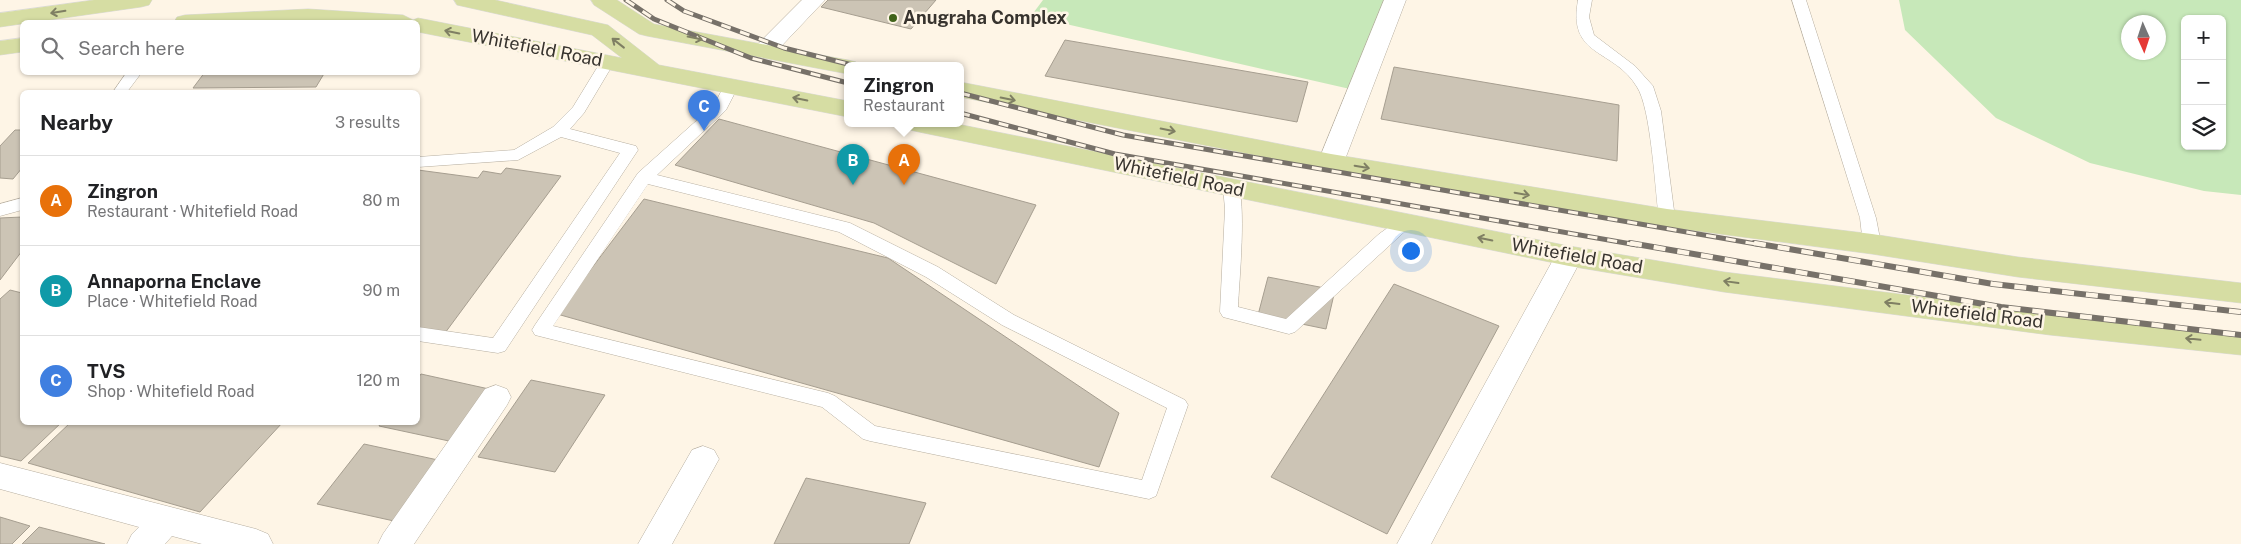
<!DOCTYPE html>
<meta charset="utf-8">
<style>
body{margin:0;font-family:"Public Sans",sans-serif;background:#f2f2f2;color:#202124}
.controls{position:absolute;right:15px;top:15px;display:grid;overflow:hidden;border-radius:8px;box-shadow:0 1px 4px #0004}
.controls button{width:45px;height:45px;display:grid;place-items:center;padding:0;border:0;border-bottom:1px solid #e0e0e0;background:#fff;color:#202124;font:25px sans-serif}
.compass{position:absolute;left:2121px;top:15px;width:45px;height:45px;border-radius:50%;background:#fff;box-shadow:0 1px 4px #0004;rotate:177deg}
.you{position:absolute;left:1410px;top:250px;width:18px;height:18px;margin:-12px;border:4px solid #fff;border-radius:50%;background:#1a73e8;box-shadow:0 0 0 8px #1a73e833}
.badge{display:grid;place-items:center;width:32px;height:32px;border-radius:50%;background:#7c3aed;color:#fff;font-size:16px;font-weight:700}
.pin{position:absolute;translate:-50% -41px;filter:drop-shadow(0 1px 2px #0008)}
.pin::after{content:'';position:absolute;top:26px;width:18px;height:15px;background:inherit;clip-path:polygon(0 0,100% 0,50% 100%)}
.popup{position:absolute;left:844px;top:62px;width:120px;height:65px;box-sizing:border-box;display:grid;place-content:center;border-radius:8px;background:#fff;filter:drop-shadow(0 1px 4px #0005);font-size:16px;white-space:nowrap;color:#757577}
.popup b{font-size:19px;color:#202124}
.popup::after{content:'';position:absolute;left:50%;top:100%;margin-left:-10px;border:10px solid transparent;border-top-color:#fff}
.list{margin:0;padding:0;list-style:none}
h2{display:flex;justify-content:space-between;align-items:center;height:65px;margin:0;padding:0 20px;font-size:21px}
h2 small{font-size:16px;font-weight:400;color:#757577}
.list li{display:grid;grid-template-columns:32px 1fr auto;gap:15px;align-items:center;box-sizing:border-box;height:90px;padding:0 20px;border-top:1px solid #e0e0e0}
.list b{display:block;font-size:19px;white-space:nowrap}
.list p{margin:0;font-size:16px;white-space:nowrap;color:#757577}
.list em{font-size:16px;font-style:normal;color:#757577}
.icon{flex:none;width:28px;height:28px;fill:none;stroke:currentColor;stroke-width:2;stroke-linecap:round;stroke-linejoin:round}
.map{position:relative;flex:none;width:2241px;height:544px;overflow:hidden}
.search{position:absolute;background:#fff;box-shadow:0 1px 4px #0004;left:20px;top:20px;width:400px;height:55px;display:flex;align-items:center;gap:12px;box-sizing:border-box;padding:0 18px;border-radius:8px;color:#757577;font-size:19px}
.panel{position:absolute;background:#fff;box-shadow:0 1px 4px #0004;left:20px;top:90px;width:400px;height:335px;border-radius:8px}
.map>svg:first-child{display:block}
.green{fill:#c7e8b9;fill-rule:evenodd}
.building{fill:#ccc4b5;stroke:#a69e90}
.lines{fill:none;stroke-linecap:round;stroke-linejoin:round}
.service-casing{stroke:#b6aea0;stroke-width:1}
.minor-casing{stroke:#b6aea0;stroke-width:1}
.primary-casing{stroke:#dbdad9;stroke-width:1}
.service{fill:#fff;fill-rule:evenodd}
.minor{fill:#fff;fill-rule:evenodd}
.primary{fill:#d6dda3;fill-rule:evenodd}
.rail-far1-casing{stroke:#777169;stroke-width:5}
.rail-casing{stroke:#777169;stroke-width:6}
.rail-far1{stroke:#fef5e6;stroke-width:3;stroke-dasharray:10;stroke-linecap:butt}
.rail{stroke:#fef5e6;stroke-width:4.5;stroke-dasharray:12;stroke-linecap:butt}
.oneway{stroke:#7f7f63}
.poi-dot{fill:#40631a;stroke:#fef5e6;stroke-width:2}
.labels{text-anchor:middle;stroke-width:5;stroke-linejoin:round;paint-order:stroke}
.poi-label{font-size:18px;font-weight:bold;fill:#37332e;stroke:#fef5e6;text-anchor:start}
.street-label{font-size:18px;fill:#37332e;stroke:#fef5e6}
</style>
<div class="map">
<svg width="2241" height="544" viewBox="0 0 2241 544">
<rect width="100%" height="100%" fill="#fef5e6"/>
<!-- green -->
<path class="green" d="M1043,0h344l-37,89 -319,-73z
M1899,0h342v195l-37,-4 -114,-28 -94,-45 -91,-88zM2185,19h37v127h-37zM2128,22h30v30h-30z"/>
<!-- building -->
<path class="building" d="M828,0h108l-25,29 -90,-22z
M1065,40l243,42 -11,40 -252,-46z
M1394,67l225,38 -2,56 -236,-42z
M205,72h120l-9,15 -123,1z
M719,119l317,86 -40,79 -122,-61 -199,-58z
M15,130h7v38l-9,11 -13,-1v-32z
M506,168l55,8 -116,157 -27,-5v-158l60,8 5,-7 18,3z
M644,199l244,59 231,155 -20,54 -542,-153z
M22,217v34l-22,29v-62z
M1268,277l67,13 -9,39 -68,-14z
M1394,284l105,42 -112,208 -116,-57z
M10,290l12,3v129h40l-41,39 -21,-5v-157z
M421,374l68,15 -40,52 -70,-15 2,-4h37v-44z
M531,380l74,15 -50,77 -77,-15z
M71,422h212l-83,90 -172,-49z
M364,444l74,16 -44,61 -77,-17z
M806,478l120,25 -17,41h-135z
M0,517l30,9 -18,18h-12z
M39,527l66,17h-83z"/>
<g class="lines">
<defs>
<path id="service" d="M1578,0h14l-3,17 5,18 41,31 18,20 8,25 14,107 -2,4 -6,2 -6,-2 -2,-4c-4,-29 -8,-110 -22,-131 -23,-39 -70,-29 -59,-87z
M1792,0h14l70,218 5,26 -3,4 -6,2 -6,-2 -3,-4 -3,-26z
M608,56l5,2 2,3 -31,52 -14,16 66,17 2,4 -133,201 -7,2 -80,-12v-14l75,11 127,-185 -59,-16 -43,23 -100,7v-10l96,-7 39,-23 20,-20 30,-49z
M127,72h15l-15,20h-14z
M731,80l5,2 3,3 -13,25 -69,65 193,48 88,44 76,48 171,85 3,5 -32,91 -7,3 -279,-58 -7,-2 -41,-32 -287,-72 -3,-5 3,-5 103,-152 76,-68 12,-23zM648,184l191,48 87,45 76,48 165,83 -25,72 -267,-54 -40,-30 -7,-3 -275,-67z
M1231,181l6,2c10,17 2,100 1,124l48,12 93,-85 21,-15 6,-2 6,2 2,4 -119,109 -6,2 -66,-17 -3,-5 5,-103 -2,-22 2,-4z
M22,198v12l-22,6v-12z"/>
<path id="minor" d="M802,0h23l-53,56 -8,2 -8,-2 -3,-5 3,-5z
M1384,0h22l-62,162 -4,6 -9,2 -9,-2 -4,-6z
M1569,246l10,3 4,7 -152,288h-34l162,-295z
M496,385l11,4 4,8 -4,8 -93,139h-36l5,-10 102,-145z
M703,446l11,4 5,9 -47,85h-34l54,-94z
M0,463l256,66 12,5 5,10h-71l-30,-8 -7,8h-38l5,-10 7,-7 -139,-38z"/>
<path id="primary" d="M94,0h58l-3,5 -8,2 -141,20v-14z
M454,0h41l113,25 51,40 189,36v16l-430,-85v-10h-244l3,-5 8,-2 123,-6 95,6 10,5 5,-2 204,40 -30,-23 -135,-30z
M591,0h26l37,24 194,36 8,2 3,4h-11v8l-201,-38 -8,-2 -45,-29z
M22,38v14l-22,3v-14z
M960,82l371,72 336,55 205,25 146,23 223,26v20l-223,-26 -146,-23 -205,-27 -336,-57 -371,-73z
M907,124h50l612,122 155,26 326,41 191,20v22l-191,-20 -326,-43 -155,-26 -650,-134 -9,-2z"/>
</defs>
<!-- service casing -->
<use href="#service" class="service-casing"/>
<!-- minor casing -->
<use href="#minor" class="minor-casing"/>
<!-- primary casing -->
<use href="#primary" class="primary-casing"/>
<!-- service -->
<use href="#service" class="service"/>
<!-- minor -->
<use href="#minor" class="minor"/>
<!-- primary -->
<use href="#primary" class="primary"/>
<defs>
<path id="rail-far1" d="M626,0l28,19 97,39 97,25
M667,0l17,11 100,37 72,18
M960,93l163,42 639,110
M960,113l155,41 522,91"/>
<path id="rail" d="M1630,243l371,64 240,28
M1754,243l239,41 248,28"/>
</defs>
<!-- rail-far1 casing -->
<use href="#rail-far1" class="rail-far1-casing"/>
<!-- rail casing -->
<use href="#rail" class="rail-casing"/>
<!-- rail-far1 -->
<use href="#rail-far1" class="rail-far1"/>
<!-- rail -->
<use href="#rail" class="rail"/>
</g>
<!-- one-way arrows -->
<defs><path id="oneway-shaft" d="M-6 0H5M1.5-3L5.5 0L1.5 3" fill="none" stroke-width="1.6" stroke-linecap="round" stroke-linejoin="round" transform="scale(1.25)"/></defs>
<g class="oneway">
<use href="#oneway-shaft" transform="translate(58 12) rotate(171)"/>
<use href="#oneway-shaft" transform="translate(452 32) rotate(-169)"/>
<use href="#oneway-shaft" transform="translate(695 38) rotate(11)"/>
<use href="#oneway-shaft" transform="translate(618 43) rotate(-142)"/>
<use href="#oneway-shaft" transform="translate(800 99) rotate(-168)"/>
<use href="#oneway-shaft" transform="translate(1008 99) rotate(11)"/>
<use href="#oneway-shaft" transform="translate(1168 130) rotate(11)"/>
<use href="#oneway-shaft" transform="translate(1362 167) rotate(10)"/>
<use href="#oneway-shaft" transform="translate(1522 194) rotate(10)"/>
<use href="#oneway-shaft" transform="translate(1485 239) rotate(-168)"/>
<use href="#oneway-shaft" transform="translate(1731 282) rotate(-172)"/>
<use href="#oneway-shaft" transform="translate(1892 303) rotate(-173)"/>
<use href="#oneway-shaft" transform="translate(2193 339) rotate(-174)"/>
</g>
<!-- markers -->
<circle class="poi-dot" cx="893" cy="18" r="5"/>
<g class="labels">
<!-- poi labels -->
<g class="poi-label">
<text x="903" y="24">Anugraha Complex</text>
</g>
<!-- street labels -->
<g class="street-label">
<text transform="translate(537 48) rotate(11)" y="6">Whitefield Road</text>
<text transform="translate(1179 177) rotate(12)" y="6">Whitefield Road</text>
<text transform="translate(1577 256) rotate(10)" y="6">Whitefield Road</text>
<text transform="translate(1977 314) rotate(7)" y="6">Whitefield Road</text>
</g>
</g>
</svg>
<div class="controls">
<button>+</button>
<button>−</button>
<button><svg class="icon" aria-label="layers" viewBox="0 0 24 24"><path d="M12 4l9 5-9 5-9-5zM3 14l9 5 9-5"/></svg></button>
</div>
<svg class="compass" viewBox="-18 -18 36 36"><path d="M0-13l5 13h-10z" fill="#e53935"/><path d="M0 13l5-13h-10z" fill="#757577"/></svg>
<div class="you"></div>
<div class="pin badge" style="left:904px;top:185px;background:#e8710a">A</div>
<div class="popup"><b>Zingron</b>Restaurant</div>
<div class="pin badge" style="left:853px;top:185px;background:#0f9aa8">B</div>
<div class="pin badge" style="left:704px;top:131px;background:#3f7fe0">C</div>
<div class="search"><svg class="icon" aria-label="search" viewBox="0 0 24 24"><circle cx="10" cy="10" r="6"/><path d="M15 15l6 6"/></svg>Search here</div>
<section class="panel">
<h2>Nearby<small>3 results</small></h2>
<ul class="list">
<li><span class="badge" style="background:#e8710a">A</span><div><b>Zingron</b><p>Restaurant · Whitefield Road</p></div><em>80 m</em></li>
<li><span class="badge" style="background:#0f9aa8">B</span><div><b>Annaporna Enclave</b><p>Place · Whitefield Road</p></div><em>90 m</em></li>
<li><span class="badge" style="background:#3f7fe0">C</span><div><b>TVS</b><p>Shop · Whitefield Road</p></div><em>120 m</em></li>
</ul>
</section>
</div>
